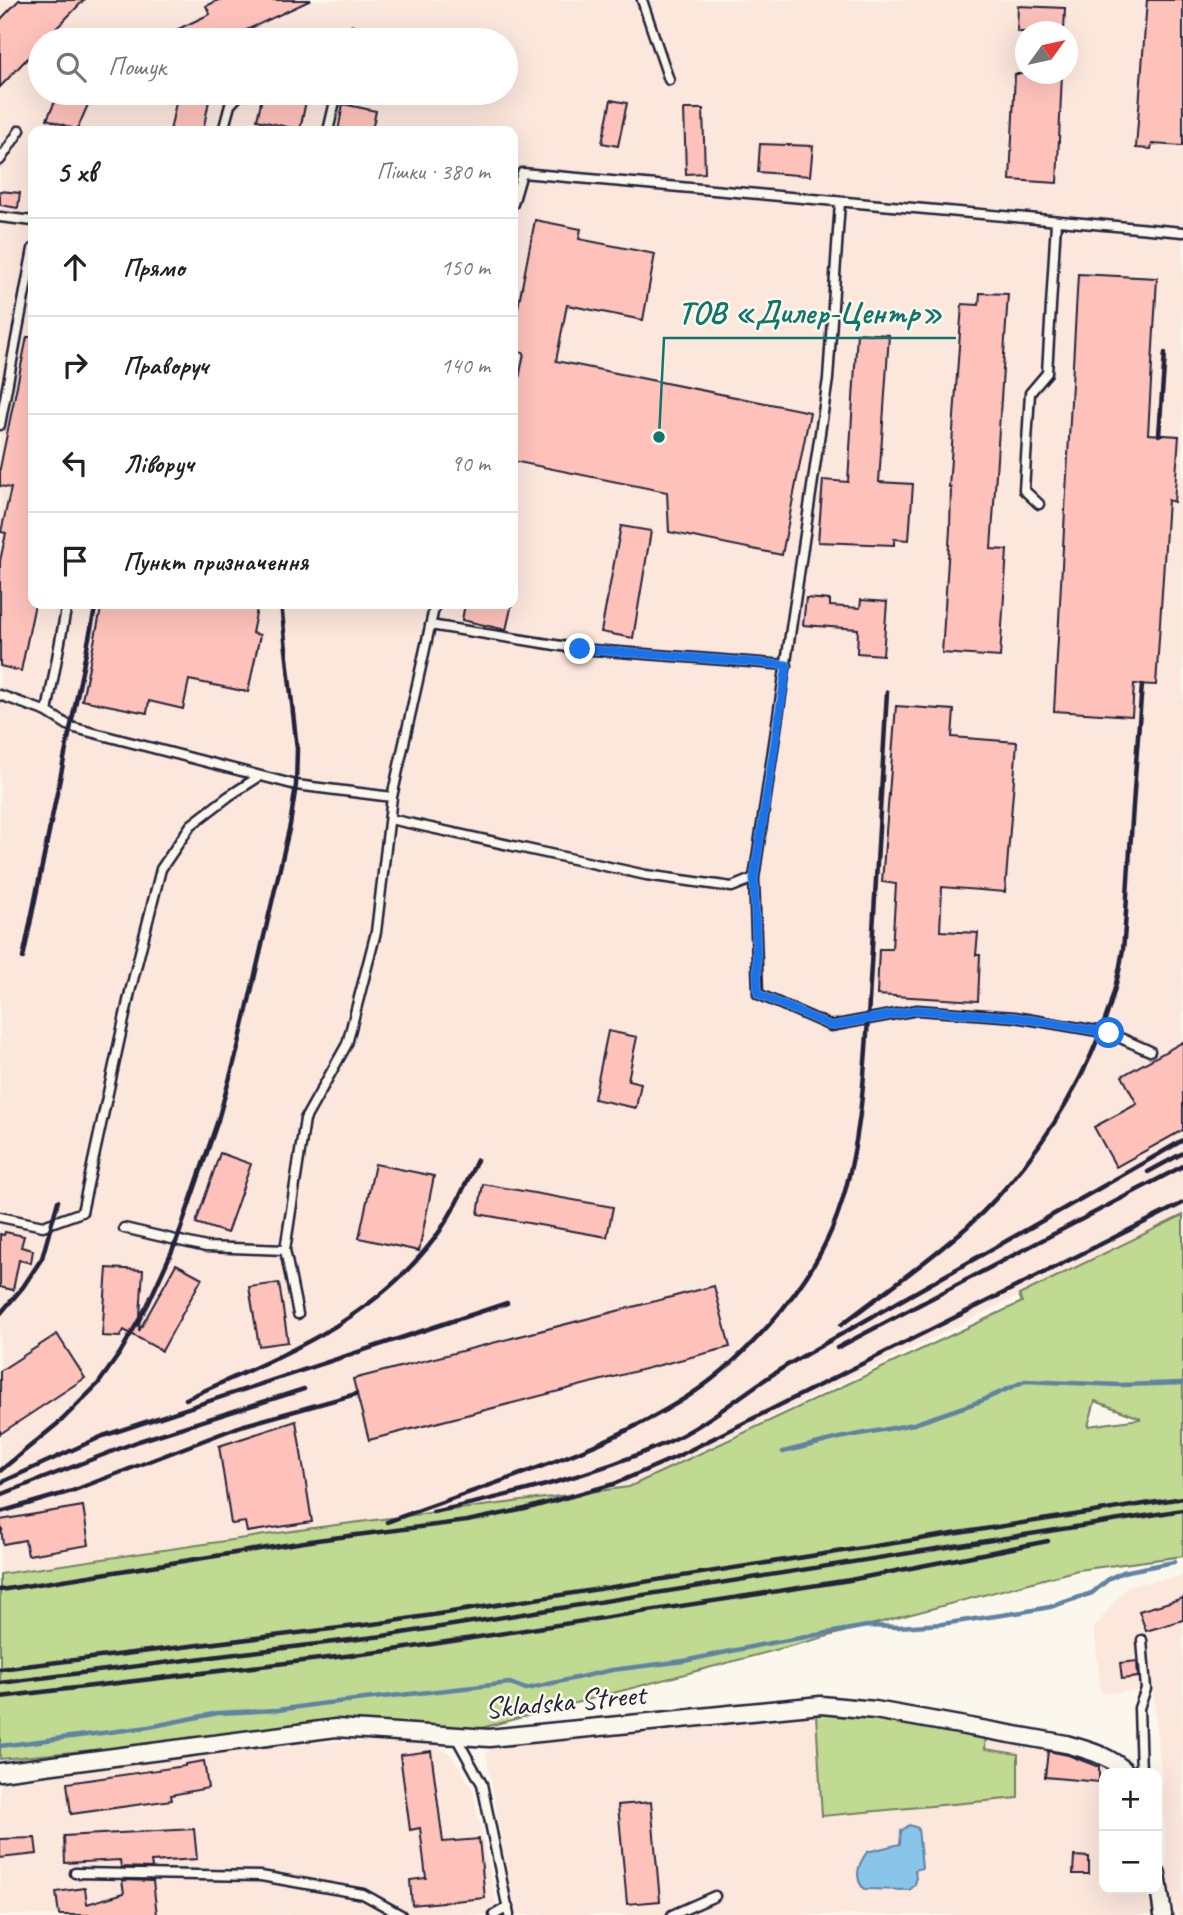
<!DOCTYPE html>
<html lang="uk">
<meta charset="utf-8">
<style>
body{margin:0;font-family:Caveat,sans-serif;background:#f6f6f6;color:#222}
.controls{position:absolute;right:21px;bottom:21px;display:grid;overflow:hidden;border-radius:14px;box-shadow:0 7px 28px #0002}
.controls button{width:63px;height:63px;display:grid;place-items:center;padding:0;border:0;border-bottom:2px solid #e0e0e0;background:#fff;color:#222;font:35px sans-serif}
.compass{position:absolute;left:1015px;top:21px;width:63px;height:63px;border-radius:50%;background:#fff;box-shadow:0 7px 28px #0002;rotate:57deg}
.stop{position:absolute;width:21px;height:21px;margin:-16px;border:5px solid #1a73e8;border-radius:50%;background:#fff}
.stop.end{background:#1a73e8;border-color:#fff;box-shadow:0 2px 7px #0008}
.list{margin:0;padding:0;list-style:none}
h2{display:flex;justify-content:space-between;align-items:center;height:91px;margin:0;padding:0 28px;font-size:30px}
h2 small{font-size:23px;font-weight:400;color:#767676}
.list li{display:grid;grid-template-columns:46px 1fr auto;gap:21px;align-items:center;box-sizing:border-box;height:98px;padding:0 28px;border-top:2px solid #e0e0e0}
.list b{display:block;font-size:26px;white-space:nowrap}
.list em{font-size:23px;font-style:normal;color:#767676}
.icon{flex:none;width:38px;height:38px;fill:none;stroke:currentColor;stroke-width:2;stroke-linecap:round;stroke-linejoin:round}
.map{position:relative;flex:none;width:1183px;height:1915px;overflow:hidden}
.search{position:absolute;background:#fff;box-shadow:0 7px 28px #0002;left:28px;top:28px;width:490px;height:77px;display:flex;align-items:center;gap:18px;box-sizing:border-box;padding:0 24px;border-radius:38px;color:#767676;font-size:26px}
.panel{position:absolute;background:#fff;box-shadow:0 7px 28px #0002;left:28px;top:126px;width:490px;height:483px;border-radius:14px}
.map>svg:first-child{display:block}
.built{fill:#fce7dd;fill-rule:evenodd}
.green{fill:#c1da91;stroke:#727e66;stroke-width:2;fill-rule:evenodd}
.water{fill:#89c4e9;stroke:#6083a3;stroke-width:2}
.lines{fill:none;stroke-linecap:round;stroke-linejoin:round}
.stream{stroke:#6083a3;stroke-width:4.5}
.building{fill:#fec2bb;stroke:#22223b;stroke-width:2}
.lane-casing{stroke:#22223b;stroke-width:13}
.street-casing{stroke:#22223b;stroke-width:21}
.lane{stroke:#fbf7ec;stroke-width:8}
.street{stroke:#fbf7ec;stroke-width:16}
.rail{stroke:#22223b;stroke-width:4.5}
.route{stroke:#1a73e8;stroke-width:9}
.labels{text-anchor:middle;stroke-width:5;stroke-linejoin:round;paint-order:stroke}
.street-label{font-size:30px;fill:#22223b;stroke:#fbf7ec}
.leader{fill:none;stroke:#0f766e;stroke-width:2.5}
.callout-dot{fill:#0f766e;stroke:#fbf7ec;stroke-width:2.5}
.callout-label{font-size:32px;text-anchor:middle;font-weight:bold;fill:#0f766e;stroke:#fbf7ec;stroke-width:5;stroke-linejoin:round;paint-order:stroke}
</style>
<div class="map">
<svg width="1183" height="1915" viewBox="0 0 1183 1915">
<rect width="100%" height="100%" fill="#fbf7ec"/>
<filter id="ink" filterUnits="userSpaceOnUse"><feTurbulence type="fractalNoise" baseFrequency=".0143" numOctaves="2"/><feDisplacementMap in="SourceGraphic" scale="14" xChannelSelector="R" yChannelSelector="G"/><feConvolveMatrix kernelMatrix="1 2 1 2 8 2 1 2 1" color-interpolation-filters="sRGB"/></filter>
<g filter="url(#ink)">
<!-- built -->
<path class="built" d="M0,0h1183v1215l-554,272 -316,41 -313,46zM1026,32h42v42h-42zM40,40h466v53h-466zM33,131h480v473h-480z
M1183,1576v339h-6l-8,-21 -7,-111 -9,-94 -52,5 -7,-66 33,-42z
M810,1711l6,4 6,100 162,-66 2,-13 111,22 22,15h-15v116h49l4,26h-642l-29,-162 6,-7 21,-6z
M427,1740l25,15 20,33 27,127h-499v-134l236,-32 101,-8z"/>
<!-- green -->
<path class="green" d="M1183,1215v341l-105,14 -623,165 -121,-8 -334,32v-185l313,-46 316,-41 393,-185 -3,-7zM1095,1401l45,17v1l-52,7z
M826,1713l38,2 122,21 -1,13 33,5v44l-196,18 -6,-101z"/>
<!-- water -->
<path class="water" d="M909,1825l9,3 4,40 -7,2c1,9 3,15 -6,20l-45,-1c-11,-12 -5,-26 3,-37l33,-8 1,-13z"/>
<g class="lines">
<!-- stream -->
<path class="stream" d="M783,1452l56,-14 75,-14 67,-23 44,-20 95,4 63,-2
M0,1746l149,-19 69,-14 60,-3 41,-6 191,-21 16,6 86,-19 72,-9 76,-16 107,-19 31,1 44,-3 80,-12 28,-5 42,-14 18,-15 13,-6 51,-10"/>
</g>
<!-- building -->
<path class="building" d="M19,0h65l-39,40h-5v5l-40,42v-67z
M219,0h92l-86,40h-45l-4,-10 34,-16 -4,-8z
M1147,0h36v146l-31,-2 -1,5 -15,-1z
M1018,6l47,2 -1,24h-47z
M1015,74h47l-5,109 -47,-3z
M59,93h34l-16,37 -30,-11z
M178,93l32,3 -7,35h-33z
M263,93l43,8 -6,29 -43,-10z
M611,100l16,3 -9,43 -16,-3z
M343,104l33,7 -4,20h-34z
M684,109h19l2,64 -19,1z
M760,144l53,2 -3,30 -52,-4z
M0,191l20,2 -2,15 -18,-3z
M535,220l46,9 -2,10 76,15 -12,66 -76,-15 -11,56 254,51 -28,143 -113,-23 -2,-40 -154,-31v-52l11,-56 -11,-2v-18z
M1078,274l79,4 -9,156 31,2 -5,66 -6,-2 -12,185 -22,-1 -2,32 -78,-5z
M980,293l28,1 -17,255 16,1 -7,107 -58,-4 8,-124 1,-42h-2l13,-183 17,1z
M857,333l32,2 -10,147 34,2 -4,56 -15,-1v6l-76,-3 5,-62 25,2z
M27,337h6l2,267 -14,67 -21,-5v-105l6,-28 -5,-1 10,-44 -11,-2v-18z
M621,526l30,5 -18,107 -32,-6z
M806,598l24,2v6l30,2 1,-8 26,2 -4,53 -26,-2 1,-24 -55,-4z
M102,604h156l-6,29 8,2 -12,57 -59,-12 -6,29 -34,-8 -2,12 -65,-13z
M465,604h47l-6,26 -44,-10z
M896,706l58,4 -2,27 65,5 -12,150 -63,-5 -2,44 38,2 -2,22h4l-2,46 -101,-6 2,-46h13l4,-65 -14,-2z
M608,1031l29,6 -9,43 13,3 -5,25 -42,-9z
M1183,1042v88l-67,37 -22,-40 43,-23 -15,-28z
M220,1153l31,11 -24,69 -31,-10z
M375,1164l59,12 -15,75 -60,-13z
M483,1184l130,23 -6,30 -129,-23z
M5,1232l19,4 -3,11 12,3 -2,13 -12,-3 -6,30 -13,-3v-53l4,1z
M176,1264l26,14 -40,73 -38,-21 -4,7 -18,-1 5,-68 36,2 -4,61z
M279,1283l9,59 -29,4 -10,-59z
M714,1286l16,61 -361,93 -16,-61z
M57,1334l28,44 -85,56v-63z
M296,1421l16,101 -65,10 -2,-10 -14,2 -12,-78z
M83,1506l6,39 -61,10 -3,-15 -22,4 -3,-24z
M1183,1598v22l-37,11 -7,-20z
M1137,1661l1,16 -16,2 -2,-16z
M431,1751l12,91 36,-3 6,59 -73,7 -2,-25 16,-2 -6,-50 -10,2 -10,-75z
M1048,1751l20,4 31,12v15l-54,-5z
M204,1761l4,27 -37,7 1,5 -101,14 -4,-31 118,-17v-2z
M651,1802l9,99 -33,3 -9,-99z
M194,1829l3,30 -46,3 1,6 -31,-1 -1,-7 -55,3 -1,-27z
M35,1838l2,16 -37,4v-19z
M1074,1856l15,1v17h-16z
M122,1880l31,1 4,34h-98l-3,-23 29,-4 2,16 37,-11z"/>
<g class="lines">
<defs>
<path id="lane" d="M642,0l27,80
M350,40l2,-9
M223,131l7,-26 11,-12
M328,131l9,-38
M0,160l20,-30
M513,204l9,-31 661,59
M0,217l33,4
M0,425l33,-176
M1039,504l-15,-14 6,-97 17,-20 9,-151
M430,625l150,24 207,16
M0,695l47,17 24,15 225,58 96,12
M47,712l20,-108
M390,819l256,56 86,12 22,-9 74,-499 12,-177
M754,878l4,116 73,32 86,-16 98,7 94,16 41,18
M0,1217l43,9 39,-14 48,-220 31,-123 30,-44 38,-29 31,-20
M124,1228l82,19 79,3
M298,1314l-13,-64 20,-131 42,-75 29,-112 16,-135 43,-193
M456,1737l26,47 27,131
M1141,1773l-2,-65 7,-19 -4,-49
M75,1873l186,3 102,18 38,21
M494,1915l14,-8
M672,1915l43,-19"/>
<path id="street" d="M0,1772l336,-44 153,10 332,-33 54,5 191,34c22,6 45,12 61,29
M1157,1874l6,41"/>
</defs>
<!-- lane casing -->
<use href="#lane" class="lane-casing"/>
<!-- street casing -->
<use href="#street" class="street-casing"/>
<!-- lane -->
<use href="#lane" class="lane"/>
<!-- street -->
<use href="#street" class="street"/>
<!-- rail -->
<path class="rail" d="M1159,435l6,-82
M23,958l73,-354
M1148,1172l35,-19
M0,1314l23,-27 19,-29 16,-57
M841,1325c42,-32 86,-63 126,-98 75,-68 141,-176 156,-278 3,-27 4,-56 6,-84 4,-60 8,-120 13,-180
M837,1348l346,-182
M186,1399c88,-41 178,-73 241,-151 22,-26 36,-58 50,-88
M0,1471l62,-51 36,-36 22,-31 28,-49 29,-64 41,-120 19,-68 53,-227 6,-40 1,-36 -16,-145
M0,1483l103,-47 404,-133
M0,1495l139,-54 165,-52
M0,1512l72,-21 169,-65 115,-32
M433,1512c79,-17 158,-36 233,-69 47,-21 85,-58 130,-83 129,-74 259,-145 387,-220
M387,1522c102,-39 210,-67 303,-127 53,-35 110,-98 137,-155 37,-76 39,-191 44,-275 5,-91 10,-182 16,-273
M0,1531l1,-1
M0,1590l317,-50 150,-19 58,-12 89,-25 62,-27 507,-254
M0,1669l381,-46 802,-125
M0,1683l383,-47 800,-126
M0,1697l387,-46 463,-71 198,-39"/>
</g>
</g>
<g class="lines" filter="url(#ink)">
<!-- route -->
<path class="route" d="M580,649l207,16 -33,213 4,116 73,32 86,-16 98,7 94,16"/>
</g>
<g class="labels">
<!-- street labels -->
<g class="street-label">
<text transform="translate(565 1701) rotate(-5)" y="10">Skladska Street</text>
</g>
</g>
<!-- callouts -->
<path class="leader" d="M659 437L664 338H956"/>
<circle class="callout-dot" cx="659" cy="437" r="7"/>
<g class="callout-label">
<text x="810" y="323">ТОВ «Дилер-Центр»</text>
</g>
</svg>
<div class="controls">
<button>+</button>
<button>−</button>
</div>
<svg class="compass" viewBox="-18 -18 36 36"><path d="M0-13l5 13h-10z" fill="#e53935"/><path d="M0 13l5-13h-10z" fill="#767676"/></svg>
<div class="stop" style="left:1109px;top:1033px"></div>
<div class="stop end" style="left:580px;top:649px"></div>
<div class="search"><svg class="icon" aria-label="search" viewBox="0 0 24 24"><circle cx="10" cy="10" r="6"/><path d="M15 15l6 6"/></svg>Пошук</div>
<section class="panel">
<h2>5 хв<small>Пішки · 380 m</small></h2>
<ul class="list">
<li><svg class="icon" aria-label="ahead" viewBox="0 0 24 24"><path d="M12 20V5M6 11l6-6 6 6"/></svg><div><b>Прямо</b></div><em>150 m</em></li>
<li><svg class="icon" aria-label="right" viewBox="0 0 24 24"><path d="M7 20v-9h11M14 6l5 5-5 5"/></svg><div><b>Праворуч</b></div><em>140 m</em></li>
<li><svg class="icon" aria-label="left" viewBox="0 0 24 24"><path d="M17 20v-9H6M10 6l-5 5 5 5"/></svg><div><b>Ліворуч</b></div><em>90 m</em></li>
<li><svg class="icon" aria-label="arrive" viewBox="0 0 24 24"><path d="M6 21V4h12l-3 4 3 4H6"/></svg><div><b>Пункт призначення</b></div></li>
</ul>
</section>
</div>
